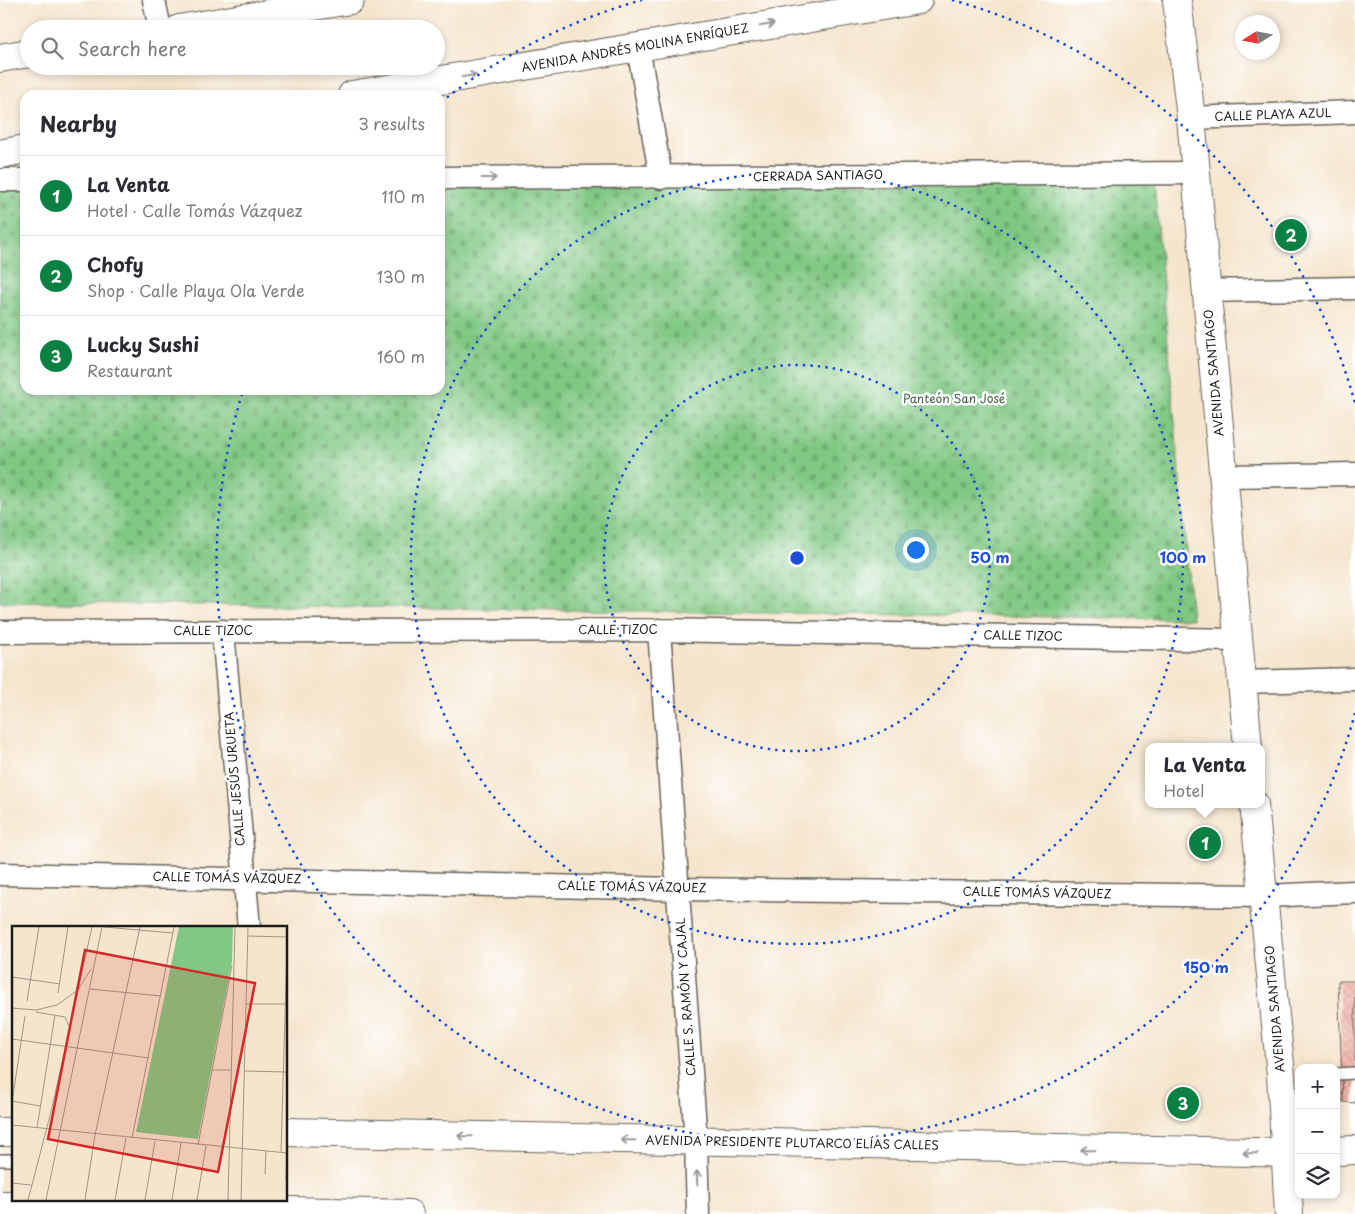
<!DOCTYPE html>
<meta charset="utf-8">
<style>
body{margin:0;font-family:"Playpen Sans",sans-serif;background:#f7f7f7;color:#2b2b33}
.controls{position:absolute;right:15px;bottom:15px;display:grid;overflow:hidden;border-radius:10px;box-shadow:0 2px 8px #0003}
.controls button{width:45px;height:45px;display:grid;place-items:center;padding:0;border:0;border-bottom:1px solid #e1e1e2;background:#fff;color:#2b2b33;font:25px sans-serif}
.compass{position:absolute;left:1235px;top:15px;width:45px;height:45px;border-radius:50%;background:#fff;box-shadow:0 2px 8px #0003;rotate:259deg}
.you{position:absolute;left:915px;top:549px;width:18px;height:18px;margin:-12px;border:4px solid #fff;border-radius:50%;background:#1a73e8;box-shadow:0 0 0 8px #1a73e833}
.badge{display:grid;place-items:center;width:32px;height:32px;border-radius:50%;background:#0b8043;color:#fff;font-size:16px;font-weight:700}
.pin{position:absolute;translate:-50% -50%;border:2px solid #fff;box-shadow:0 1px 5px #0006}
.popup{position:absolute;left:1145px;top:743px;width:120px;height:65px;box-sizing:border-box;display:grid;place-content:center;border-radius:10px;background:#fff;filter:drop-shadow(0 1px 4px #0005);font-size:16px;white-space:nowrap;color:#7c7c81}
.popup b{font-size:19px;color:#2b2b33}
.popup::after{content:'';position:absolute;left:50%;top:100%;margin-left:-10px;border:10px solid transparent;border-top-color:#fff}
.list{margin:0;padding:0;list-style:none}
h2{display:flex;justify-content:space-between;align-items:center;height:65px;margin:0;padding:0 20px;font-size:21px}
h2 small{font-size:16px;font-weight:400;color:#7c7c81}
.list li{display:grid;grid-template-columns:32px 1fr auto;gap:15px;align-items:center;box-sizing:border-box;height:80px;padding:0 20px;border-top:1px solid #e1e1e2}
.list b{display:block;font-size:19px;white-space:nowrap}
.list p{margin:0;font-size:16px;white-space:nowrap;color:#7c7c81}
.list em{font-size:16px;font-style:normal;color:#7c7c81}
.icon{flex:none;width:28px;height:28px;fill:none;stroke:currentColor;stroke-width:2;stroke-linecap:round;stroke-linejoin:round}
.map{position:relative;flex:none;width:1355px;height:1214px;overflow:hidden}
.search{position:absolute;background:#fff;box-shadow:0 2px 8px #0003;left:20px;top:20px;width:425px;height:55px;display:flex;align-items:center;gap:12px;box-sizing:border-box;padding:0 18px;border-radius:28px;color:#7c7c81;font-size:19px}
.panel{position:absolute;background:#fff;box-shadow:0 2px 8px #0003;left:20px;top:90px;width:425px;height:305px;border-radius:15px}
.map>svg:first-child{display:block}
.cemetery{fill:url(#cemetery-stones);stroke:#4e7250}
.building{fill:url(#building-cross-hatch)}
.lines{fill:none;stroke-linecap:round;stroke-linejoin:round}
.lane-casing{stroke:#68625a;stroke-width:14}
.street-casing{stroke:#68625a;stroke-width:25}
.secondary-casing{stroke:#68625a;stroke-width:30}
.primary-casing{stroke:#68625a;stroke-width:30}
.lane{stroke:#fff;stroke-width:11}
.street{stroke:#fff;stroke-width:22}
.secondary{stroke:#fff;stroke-width:28}
.primary{stroke:#fff;stroke-width:28}
.oneway{stroke:#999}
.ring{fill:none;stroke:#1d4ed8;stroke-width:2.5;stroke-dasharray:2.5 5}
.labels{text-anchor:middle;stroke-width:5;stroke-linejoin:round;paint-order:stroke}
.street-label{font-size:12px;fill:#1c1c1c;stroke:#fff}
.park-label{font-size:12px;fill:#446145;stroke:#fff}
.inset-road{fill:none;stroke:#9e9586;stroke-width:1}
.view{fill:#d62828;fill-opacity:0.15;stroke:#d62828;stroke-width:2.5}
.inset-edge{fill:none;stroke:#1c1c1c;stroke-width:2.5}
.centre{fill:#1d4ed8;stroke:#fff;stroke-width:2.5}
.ring-label{font-size:15px;text-anchor:middle;font-weight:bold;fill:#1d4ed8;stroke:#fff;stroke-width:5;stroke-linejoin:round;paint-order:stroke}
</style>
<div class="map">
<svg width="1355" height="1214" viewBox="0 0 1355 1214">
<defs>
<pattern id="cemetery-stones" width="16" height="16" patternUnits="userSpaceOnUse" patternTransform="scale(1.25)"><rect width="16" height="16" fill="#80c883"/><path d="M2 7V4a2 2 0 0 1 4 0v3zM10 15v-3a2 2 0 0 1 4 0v3z" fill="#6eab71"/></pattern>
<pattern id="building-cross-hatch" width="8" height="8" patternUnits="userSpaceOnUse" patternTransform="scale(1.25)"><rect width="8" height="8" fill="#f1b1a6"/><path d="M0 0l8 8M0 8l8-8" fill="none" stroke="#ce988e"/></pattern>
</defs>
<rect width="100%" height="100%" fill="#fff"/>
<filter id="ink" filterUnits="userSpaceOnUse"><feTurbulence type="fractalNoise" baseFrequency=".02" numOctaves="2"/><feDisplacementMap in="SourceGraphic" scale="10" xChannelSelector="R" yChannelSelector="G"/><feConvolveMatrix kernelMatrix="1 2 1 2 8 2 1 2 1" color-interpolation-filters="sRGB"/></filter>
<filter id="wash" filterUnits="userSpaceOnUse"><feTurbulence type="fractalNoise" baseFrequency=".0096" numOctaves="4" result="noise"/><feDisplacementMap in="SourceGraphic" scale="20" xChannelSelector="R" yChannelSelector="G"/><feGaussianBlur stdDeviation="1.12" result="paint"/><feColorMatrix in="noise" values="0 0 0 0 0 0 0 0 0 0 0 0 0 0 0 0 0 1.4 0 .05"/><feComposite in="paint" operator="in"/></filter>
<g filter="url(#wash)">
<rect width="100%" height="100%" fill="#f5e5cd"/>
<!-- cemetery -->
<path class="cemetery" d="M1154,181l38,438 -1192,-17v-415h25v203h415v-205z"/>
<g id="blocks">
<!-- building -->
<path class="building" d="M1338,981h17v122l-12,-1z"/>
</g>
</g>
<g filter="url(#ink)">
<use href="#blocks" fill-opacity="0" stroke="#68625a" stroke-width="1"/>
<g class="lines">
<defs>
<path id="lane" d="M1336,1074l19,-1
M0,1160h14"/>
<path id="street" d="M154,0l6,29
M638,47l23,131
M1191,118l164,-6
M440,178l755,-5
M0,180h25
M1207,291l148,-3
M1224,476l131,-2
M659,630l37,511 2,73
M223,631l26,297
M0,632l659,-2 578,10
M1241,682l114,-3
M0,874l678,15 586,7 91,-4"/>
<path id="secondary" d="M1177,0l14,118 57,629
M1254,804l27,271 8,139
M286,1132l1013,21
M1336,1151l19,-1
M290,1211l119,3"/>
<path id="primary" d="M179,29l171,-29
M0,58l29,-5
M352,95l566,-95
M0,154l25,-5
M0,1132h14
M0,1205l290,6"/>
</defs>
<!-- lane casing -->
<use href="#lane" class="lane-casing"/>
<!-- street casing -->
<use href="#street" class="street-casing"/>
<!-- secondary casing -->
<use href="#secondary" class="secondary-casing"/>
<!-- primary casing -->
<use href="#primary" class="primary-casing"/>
<!-- lane -->
<use href="#lane" class="lane"/>
<!-- street -->
<use href="#street" class="street"/>
<!-- secondary -->
<use href="#secondary" class="secondary"/>
<!-- primary -->
<use href="#primary" class="primary"/>
</g>
<!-- one-way arrows -->
<defs><path id="oneway-shaft" d="M-6 0H5M1.5-3L5.5 0L1.5 3" fill="none" stroke-width="1.6" stroke-linecap="round" stroke-linejoin="round" transform="scale(1.25)"/></defs>
<g class="oneway">
<use href="#oneway-shaft" transform="translate(767 25) rotate(-10)"/>
<use href="#oneway-shaft" transform="translate(469 76) rotate(-9)"/>
<use href="#oneway-shaft" transform="translate(489 178)"/>
<use href="#oneway-shaft" transform="translate(465 1136) rotate(-179)"/>
<use href="#oneway-shaft" transform="translate(628 1140) rotate(-179)"/>
<use href="#oneway-shaft" transform="translate(1088 1150) rotate(-179)"/>
<use href="#oneway-shaft" transform="translate(1250 1153) rotate(-179)"/>
<use href="#oneway-shaft" transform="translate(697 1178) rotate(-92)"/>
</g>
</g>
<!-- distance rings -->
<g class="ring">
<circle cx="797" cy="558" r="193"/>
<circle cx="797" cy="558" r="386"/>
<path d="M1355 713A579 579 0 1 1 242 394M441 102A579 579 0 0 1 642 0M952 0A579 579 0 0 1 1355 403"/>
</g>
<g class="labels">
<!-- street labels -->
<g class="street-label">
<text transform="translate(635 48) rotate(-10)" y="4">AVENIDA ANDRÉS MOLINA ENRÍQUEZ</text>
<text transform="translate(1273 115) rotate(-2)" y="4">CALLE PLAYA AZUL</text>
<text transform="translate(818 176) rotate(-1)" y="4">CERRADA SANTIAGO</text>
<text transform="translate(1214 373) rotate(-95)" y="4">AVENIDA SANTIAGO</text>
<text x="618" y="634">CALLE TIZOC</text>
<text x="213" y="635">CALLE TIZOC</text>
<text transform="translate(1023 636) rotate(1)" y="4">CALLE TIZOC</text>
<text transform="translate(235 779) rotate(-95)" y="4">CALLE JESÚS URUETA</text>
<text transform="translate(227 878) rotate(1)" y="4">CALLE TOMÁS VÁZQUEZ</text>
<text transform="translate(632 887) rotate(1)" y="4">CALLE TOMÁS VÁZQUEZ</text>
<text transform="translate(1037 893) rotate(1)" y="4">CALLE TOMÁS VÁZQUEZ</text>
<text transform="translate(686 997) rotate(-94)" y="4">CALLE S. RAMÓN Y CAJAL</text>
<text transform="translate(1275 1009) rotate(-95)" y="4">AVENIDA SANTIAGO</text>
<text transform="translate(792 1143) rotate(1)" y="4">AVENIDA PRESIDENTE PLUTARCO ELÍAS CALLES</text>
</g>
<!-- park labels -->
<g class="park-label">
<text x="954" y="403">Panteón San José</text>
</g>
</g>
<!-- overview -->
<g transform="translate(12 926)">
<rect width="275" height="275" fill="#f5e5cd"/>
<path d="M167,1h54l-1,34 -34,178 -62,-7z" fill="#80c883"/>
<path class="inset-road" d="M92,1l69,6M236,10l39,1M0,51l48,7M78,63l71,7M46,67l10,-66M15,75l12,-74M234,78h40M0,82l24,2 21,-5 21,-15 13,-21M24,86l29,5 4,9M0,113l137,19M200,144h19M232,145l43,1M0,175l28,5M0,176l13,-86M0,199l275,28M25,202l18,-113M120,212l42,-211M186,219l34,-180M269,226l6,-204M253,248l1,-23M274,254l1,-27M0,257l19,2M16,274l23,-88 41,-185M34,274l56,-273M73,274l10,-65 45,-208M103,274l11,-62M133,274l10,-59M160,274l9,-57M185,274l9,-54M216,274l7,-273M229,274l7,-273"/>
<path class="view" d="M73,24l170,33 -37,189 -170,-33z"/>
<rect width="275" height="275" class="inset-edge"/>
</g>
<circle cx="797" cy="558" r="8" class="centre"/>
<g class="ring-label">
<text x="990" y="563">50 m</text>
<text x="1183" y="563">100 m</text>
<text x="1206" y="973">150 m</text>
</g>
</svg>
<div class="controls">
<button>+</button>
<button>−</button>
<button><svg class="icon" aria-label="layers" viewBox="0 0 24 24"><path d="M12 4l9 5-9 5-9-5zM3 14l9 5 9-5"/></svg></button>
</div>
<svg class="compass" viewBox="-18 -18 36 36"><path d="M0-13l5 13h-10z" fill="#e53935"/><path d="M0 13l5-13h-10z" fill="#7c7c81"/></svg>
<div class="you"></div>
<div class="pin badge" style="left:1205px;top:843px">1</div>
<div class="popup"><b>La Venta</b>Hotel</div>
<div class="pin badge" style="left:1291px;top:235px">2</div>
<div class="pin badge" style="left:1183px;top:1103px">3</div>
<div class="search"><svg class="icon" aria-label="search" viewBox="0 0 24 24"><circle cx="10" cy="10" r="6"/><path d="M15 15l6 6"/></svg>Search here</div>
<section class="panel">
<h2>Nearby<small>3 results</small></h2>
<ul class="list">
<li><span class="badge">1</span><div><b>La Venta</b><p>Hotel · Calle Tomás Vázquez</p></div><em>110 m</em></li>
<li><span class="badge">2</span><div><b>Chofy</b><p>Shop · Calle Playa Ola Verde</p></div><em>130 m</em></li>
<li><span class="badge">3</span><div><b>Lucky Sushi</b><p>Restaurant</p></div><em>160 m</em></li>
</ul>
</section>
</div>
